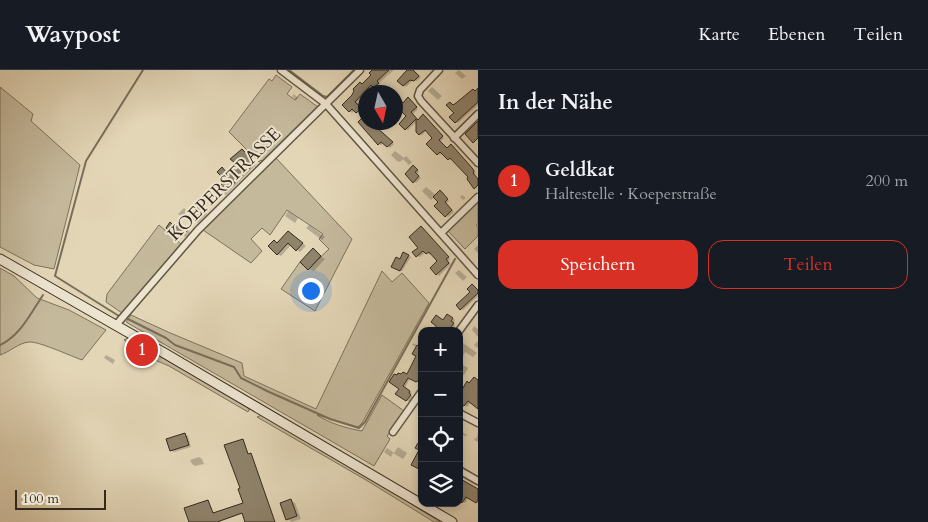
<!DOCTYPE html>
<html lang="de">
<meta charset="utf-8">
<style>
body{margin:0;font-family:Cardo,serif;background:#242831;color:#f1f3f6}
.controls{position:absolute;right:15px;bottom:15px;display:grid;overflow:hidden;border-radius:10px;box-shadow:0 2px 8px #0003}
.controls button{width:45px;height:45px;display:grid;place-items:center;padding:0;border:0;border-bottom:1px solid #363941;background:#171b24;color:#f1f3f6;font:25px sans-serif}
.compass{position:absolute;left:358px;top:15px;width:45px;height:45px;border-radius:50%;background:#171b24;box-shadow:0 2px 8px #0003;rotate:171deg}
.scale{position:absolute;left:15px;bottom:12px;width:91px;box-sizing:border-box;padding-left:5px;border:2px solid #342a1b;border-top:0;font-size:14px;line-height:18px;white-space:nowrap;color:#342a1b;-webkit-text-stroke:4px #ede4d0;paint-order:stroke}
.you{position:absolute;left:310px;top:220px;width:18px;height:18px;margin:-12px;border:4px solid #fff;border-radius:50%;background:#1a73e8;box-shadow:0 0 0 8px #1a73e833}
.badge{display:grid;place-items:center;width:32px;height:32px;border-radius:50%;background:#d93025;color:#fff;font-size:16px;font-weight:700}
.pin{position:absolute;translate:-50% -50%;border:2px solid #fff;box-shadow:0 1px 5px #0006}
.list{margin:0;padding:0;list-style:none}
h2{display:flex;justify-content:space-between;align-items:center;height:65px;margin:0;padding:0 20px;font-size:21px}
h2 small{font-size:16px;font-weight:400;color:#9ea1a6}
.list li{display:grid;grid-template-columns:32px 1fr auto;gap:15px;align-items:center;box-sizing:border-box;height:90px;padding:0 20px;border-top:1px solid #363941}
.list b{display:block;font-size:19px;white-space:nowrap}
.list p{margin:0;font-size:16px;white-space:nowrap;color:#9ea1a6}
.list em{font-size:16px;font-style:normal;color:#9ea1a6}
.actions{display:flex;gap:10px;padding:15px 20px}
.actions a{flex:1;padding:11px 0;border:1px solid #d93025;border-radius:15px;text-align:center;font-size:18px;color:#d93025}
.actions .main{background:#d93025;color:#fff}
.icon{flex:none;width:28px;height:28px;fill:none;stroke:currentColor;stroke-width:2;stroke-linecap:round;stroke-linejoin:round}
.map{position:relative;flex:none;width:478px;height:452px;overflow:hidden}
header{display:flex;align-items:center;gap:30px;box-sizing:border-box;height:70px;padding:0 25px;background:#171b24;border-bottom:1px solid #363941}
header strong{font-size:24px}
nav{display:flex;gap:28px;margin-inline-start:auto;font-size:18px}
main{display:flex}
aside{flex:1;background:#171b24}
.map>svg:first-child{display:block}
.green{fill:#c5b99c;stroke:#7c725c}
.shadow{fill:#0003}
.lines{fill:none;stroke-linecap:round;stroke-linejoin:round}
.stream{stroke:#7a6e59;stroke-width:2}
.building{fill:#8f836c;stroke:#342a1b}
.minor-casing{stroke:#605542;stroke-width:9}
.secondary-casing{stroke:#342a1b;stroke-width:11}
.minor{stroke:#ede4d0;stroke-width:6}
.secondary{stroke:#ede4d0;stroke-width:9}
.labels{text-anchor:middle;stroke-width:4;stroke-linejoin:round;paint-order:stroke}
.street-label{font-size:18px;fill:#342a1b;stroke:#ede4d0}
</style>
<header>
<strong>Waypost</strong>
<nav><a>Karte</a><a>Ebenen</a><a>Teilen</a></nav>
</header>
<main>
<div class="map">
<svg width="478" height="452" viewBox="0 0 478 452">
<rect width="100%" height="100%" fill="#e3d6b7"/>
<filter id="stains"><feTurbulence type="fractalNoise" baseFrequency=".004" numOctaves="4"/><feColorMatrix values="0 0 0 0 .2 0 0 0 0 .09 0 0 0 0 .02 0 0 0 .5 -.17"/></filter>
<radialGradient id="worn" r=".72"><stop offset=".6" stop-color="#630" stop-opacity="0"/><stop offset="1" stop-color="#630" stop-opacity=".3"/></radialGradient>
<!-- green -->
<path class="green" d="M276,5l16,12 -5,7 8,6 5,-6 18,13 -55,55 -2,-2 -2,2 -30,-30 40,-53 3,2z
M0,17l33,27 -2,7 49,44 -26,104 -20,-4 -34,-18z
M276,88l76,81 -37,72 -34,-22 19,-27 8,7 21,-20 -10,-10 4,-5 -36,-24 -17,25 -8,-7 -11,11 11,12 -11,12 -48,-33z
M478,132v22l-2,1 2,2v9l-13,13 -17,-18z
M159,155l22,19 -59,69 -16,-11 1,-8z
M0,198l14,8 23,22 32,12 37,20 -24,30c-11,-4 -44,-19 -53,-18 -11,1 -19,10 -29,13z
M382,201l10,11 10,-9 27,30 -67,120 -4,4 -41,-12c14,9 29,13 45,16l20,-36 22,16 -17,25 3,3 -16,27 -248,-144 5,-7 37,17 74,31 2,13 72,33z
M128,268l122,70 -2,4 -79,-46 -14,-6 -31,-20z
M262,345l116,68 62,39h-6l-68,-42 -109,-63z"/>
<!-- shadow -->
<path class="shadow" d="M375,0h19l-15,13 1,1 -3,4 -4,-2 -7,6 -9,11 6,7 -4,4 -4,-4 -3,3 -9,-8z
M409,0h5l7,7 -4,4 -4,-1 -7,7 -2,-1z
M459,0l7,6 -4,3 -7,-6z
M432,17l10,9 -4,4 -10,-9z
M478,20v15l-20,18 -2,-1 -1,-9 -5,-10 4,3z
M294,24l4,4 -2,2 -4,-4z
M396,26l7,8 7,-4 8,9 -5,5 6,7 7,-4 18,21 -4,4 7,7 6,-2 22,24 1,2 -2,2 4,4 -1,10 -7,-12 -18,-18 -1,1 -2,-1 -7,-6 -2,2 -2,-1 -4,-16 -7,-8 -5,5 -2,-1 -3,-13 -9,9 -2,-1 2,-13 -12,-12z
M366,52h16l-6,6 18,16 -4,4 -6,-6 -3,3 -2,-1z
M242,80l14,15 -30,30 -3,-1 2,-16 -3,-10 5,5 10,-10z
M395,81l9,7 2,-2 6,6 -3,3 -6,-6 -3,3 -3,-1 -6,-6z
M416,98l3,4 -2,2 4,4 -5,5 -10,-9z
M426,117l10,8 4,-4 2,1 7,9 -3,3 8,8 -6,5 -2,-1 -6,-14 -6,-6 -3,4 -9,-9z
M462,125l4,3 -3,2 -3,-3z
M184,138l4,4 -6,5 -4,-3z
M202,138l5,6 -9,9 -3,-2z
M288,141l10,7 -3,5 -10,-7z
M309,155l16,12 -3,3 -16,-12z
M174,156h9l7,6 -5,5 -5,-4 -2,3 -3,-2z
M423,159l27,30 -2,2 3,3 -12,12 -7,-8 7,-6 -7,-9 -2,2 -4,-3 -6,5 -3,-1z
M292,165l14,11 -6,6 -9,-7 -10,11 -4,-2 1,-10z
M478,175v8l-4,-4z
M313,180l12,9 -11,12 -5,-2z
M404,184l7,3 -9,14 -9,-5 8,-6z
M459,200l8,7 -4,4 -8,-8z
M473,215l5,5v6l-15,14 -2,-1 11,-16z
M447,245l8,5 -2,4 2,1 -1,3 -10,-7 -7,10 -2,-8 8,-2z
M474,256l4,3v8l-6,-7z
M478,271v7l-4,-3z
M413,273l9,5v33l-3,2 -9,-5 -5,10 7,5 -2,2 3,2 -4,5 -12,-9 4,-4 -3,-12 9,-2 11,-19 -1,-9 -5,-2z
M463,273l14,10 -4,4 -8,-5 -5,11 8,5 -4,7 -5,-2v-24z
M106,285l9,5 -2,4 -9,-6z
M478,311v26l-7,-5 -4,5 -8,-6v-8l2,1 9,-10z
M459,360l8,5 -1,1 -3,-1 -2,2 -2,-1z
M478,363v9l-4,-2 1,-2 1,1z
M185,364l3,2 3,11 -17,5 -3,-2z
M243,370l6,15h3l23,67h-28l-3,-9 -25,9h-29l18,-21 5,13 31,-11 -3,-14z
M398,377l9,6 -4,6 -10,-6 -2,4 -7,-5 3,-4 7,5z
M199,387l3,2 2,5 -9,2 -3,-2 -2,-4z
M459,407l19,14v12l-9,-6 -4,6 -6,-4z
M290,430l5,3 6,16 -9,3 -5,-3z"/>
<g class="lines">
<!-- stream -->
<path class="stream" d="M289,0l34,26 4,1 27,-27
M119,246l-64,-40 31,-115 57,-91
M128,249l38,19 9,7 59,22 7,11 26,13 63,28 29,9 6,-6 90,-163
M0,275c20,-9 31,-32 43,-50"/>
</g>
<!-- building -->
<path class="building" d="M372,0h17l-12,11 2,2 -6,5 -2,-3 -16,17 7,6 -6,5 -4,-4 -3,3 -7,-7 10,-10 2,-4 -1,-2 7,-7 2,2 9,-9 -2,-2z
M407,0h6l6,6 -5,5 -4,-1 -7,6 -6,-5z
M478,18v14l-23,21 -6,-6 5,-4 -8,-8 4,-3 3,3 3,-2 17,-14 2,2z
M396,25l7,8 5,-6 9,10 -6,5 7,8 5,-6 20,22 -4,4 8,8 4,-4 22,25 1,2 -1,2 5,6v6l-4,4 -7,-10 1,-2 -18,-19 -2,2 -8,-8 -3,3 -11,-11 6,-6 -7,-8 -6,5 -3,-3v-13l-11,11 -6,-6 7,-8 -10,-10z
M366,44v8h13l-4,4 18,16 -6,5 -6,-5 -3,3 -20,-23z
M478,51v17l-5,5 -8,-9z
M242,79l13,14 -33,32 -5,-6 5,-5 -2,-2 3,-4 -6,-6 5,-5 4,5 9,-9 -5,-4z
M413,95l5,5 -3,2 4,4 -6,7 -8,-9z
M440,120l8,9 -3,3 7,8 -7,7 -11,-11 4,-4 -5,-5z
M199,135l6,6 -10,11 -6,-6z
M170,152l3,3 8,-2 7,7 -6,6 -5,-3 -2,2 -9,-7z
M421,156l28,31 -3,2 3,4 -13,12 -6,-7 7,-7 -8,-9 -3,2 -3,-3 -7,6 -4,-5 6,-4 -9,-11z
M288,161l15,12 -7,8 -8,-8 -11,12 -9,-9 6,-6 3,3z
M313,178l8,8 -13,14 -8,-8z
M403,182l6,3 -9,16 -9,-4 5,-10 4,2z
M472,214l6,6v3l-18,17 -4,-5 14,-13 -3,-3z
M447,244l6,4 -2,3 3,2 -6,8h-11l-1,-5 -5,-4 5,-7 7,5z
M417,275l5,2v33l-2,-1 -4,3 -8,-4 -5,8 7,5 -1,2 2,2 -5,6 -11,-7 4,-5 -10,-7 5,-8 3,1 1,-2 3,1 2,-2 4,2 9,-18 -4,-2z
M474,307l4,3v29l-10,-8 -4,5 -5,-3v-8l8,-14 2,2z
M185,363l4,12 -19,6 -4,-12z
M243,369l5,15 3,-1 24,69h-30l-3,-9 -25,9h-28l-5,-14 24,-8 5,13 30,-10 -5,-14 2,-1 -16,-43z
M418,373l4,2v20l-3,4 -8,-4 8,-15 -4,-2z
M459,408l19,11v11l-2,3 -10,-6 -4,6 -3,-3z
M291,429l6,17 -11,4 -6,-17z"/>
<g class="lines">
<defs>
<path id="minor" d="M281,0l45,34 152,171
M439,0l-19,20 -2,6 3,5 57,62
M454,68l24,-24
M441,163l37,-36
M116,255l82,-95 162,-160
M459,261l19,-26
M459,343l19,10
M393,362l29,-41
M459,400l19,11"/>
<path id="secondary" d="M0,189l166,95 286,168"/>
</defs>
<!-- minor casing -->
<use href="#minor" class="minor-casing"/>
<!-- secondary casing -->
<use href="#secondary" class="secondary-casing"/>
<!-- minor -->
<use href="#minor" class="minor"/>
<!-- secondary -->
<use href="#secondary" class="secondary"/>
</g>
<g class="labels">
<!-- street labels -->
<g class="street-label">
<text transform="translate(224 114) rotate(-45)" y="6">KOEPERSTRASSE</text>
</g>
</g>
<rect width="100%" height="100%" filter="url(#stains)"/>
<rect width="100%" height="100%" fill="url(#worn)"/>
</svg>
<div class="controls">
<button>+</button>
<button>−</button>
<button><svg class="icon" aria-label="locate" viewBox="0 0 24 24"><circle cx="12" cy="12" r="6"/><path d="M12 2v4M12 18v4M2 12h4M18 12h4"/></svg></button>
<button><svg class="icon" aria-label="layers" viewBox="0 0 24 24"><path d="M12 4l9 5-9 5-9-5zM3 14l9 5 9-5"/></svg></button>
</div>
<svg class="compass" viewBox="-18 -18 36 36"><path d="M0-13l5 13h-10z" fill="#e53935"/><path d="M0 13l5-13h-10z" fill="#9ea1a6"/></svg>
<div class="scale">100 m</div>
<div class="you"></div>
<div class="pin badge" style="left:142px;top:280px">1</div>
</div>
<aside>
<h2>In der Nähe<small></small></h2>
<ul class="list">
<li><span class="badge">1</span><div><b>Geldkat</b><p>Haltestelle · Koeperstraße</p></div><em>200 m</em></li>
</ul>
<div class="actions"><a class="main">Speichern</a><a>Teilen</a></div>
</aside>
</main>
